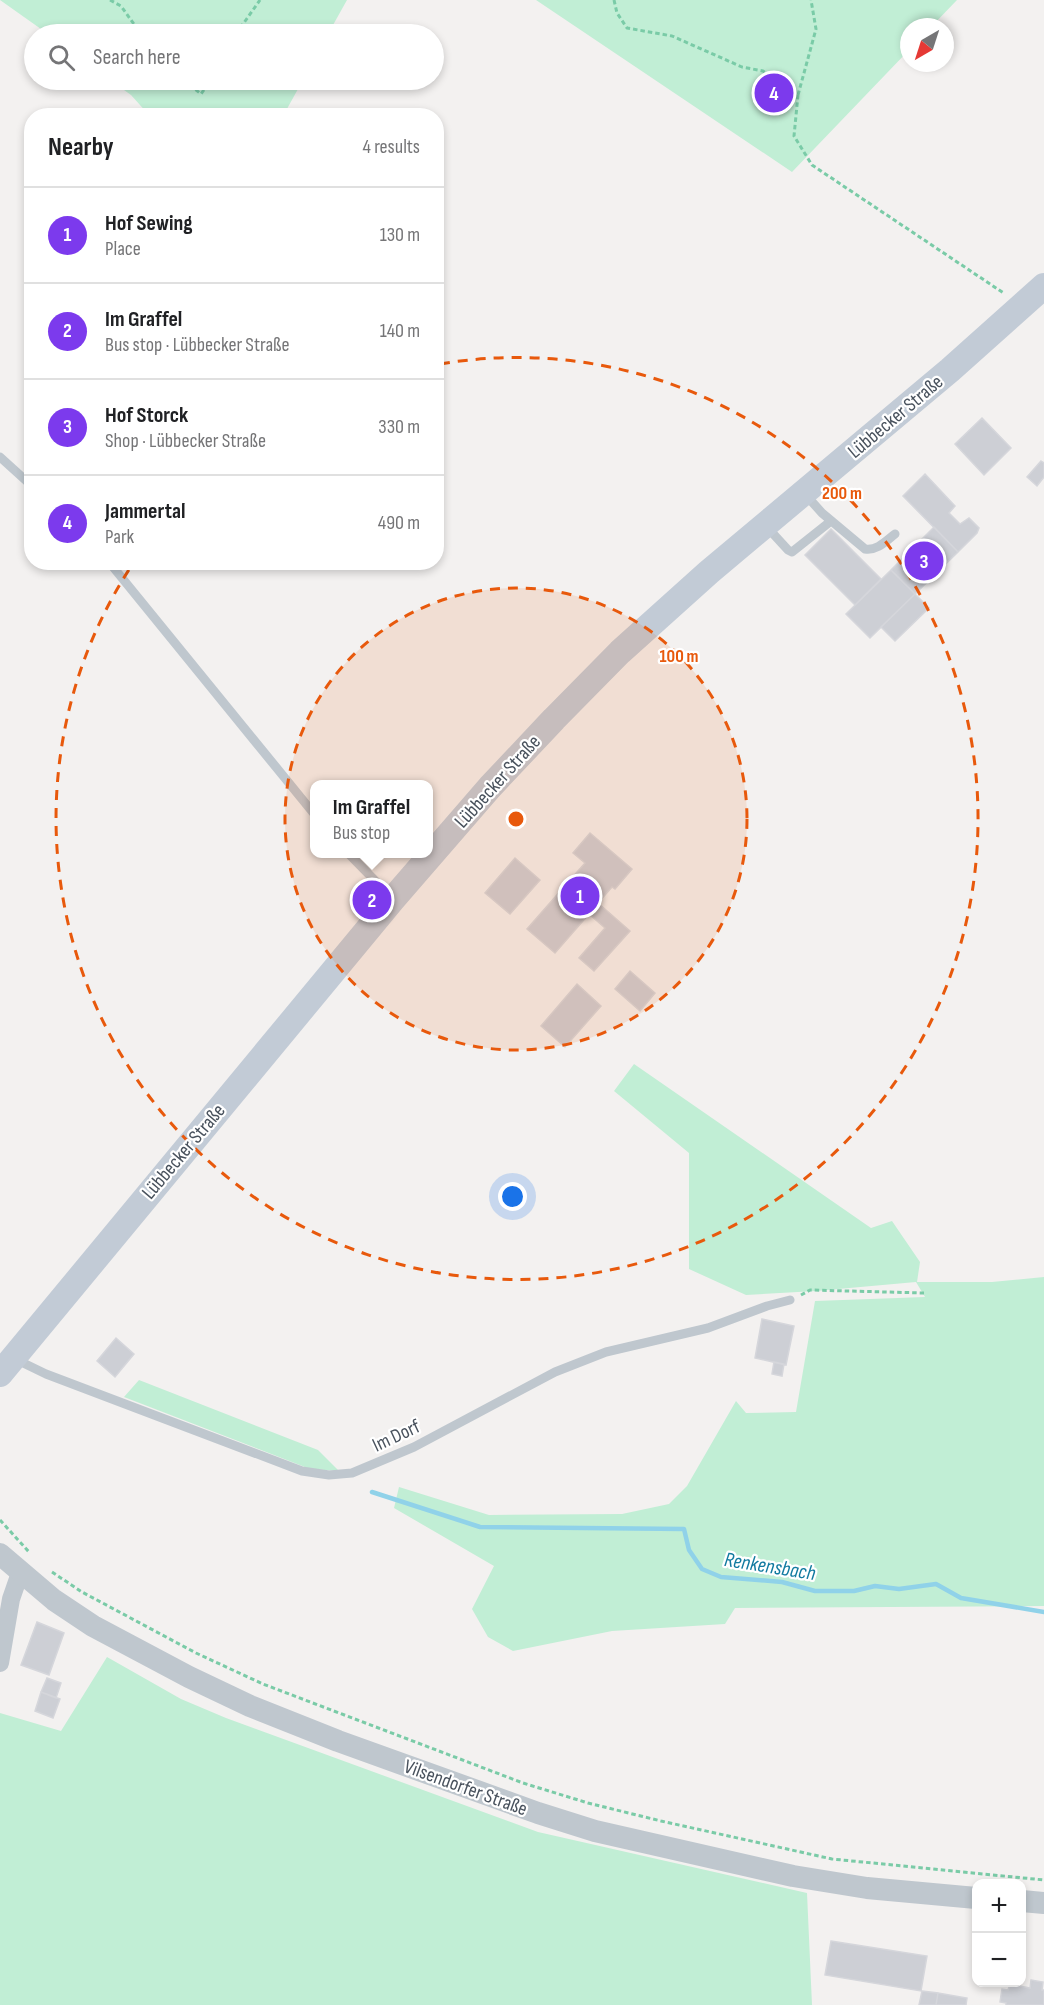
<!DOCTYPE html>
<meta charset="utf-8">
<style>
body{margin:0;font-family:"Sofia Sans Condensed",sans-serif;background:#f6f6f6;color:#202124}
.controls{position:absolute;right:18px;bottom:18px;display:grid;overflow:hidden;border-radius:12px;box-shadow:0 3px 9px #0003}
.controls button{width:54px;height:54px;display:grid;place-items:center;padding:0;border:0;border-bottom:2px solid #e0e0e0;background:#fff;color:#202124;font:30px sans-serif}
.compass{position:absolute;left:900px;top:18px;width:54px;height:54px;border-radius:50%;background:#fff;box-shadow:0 3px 9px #0003;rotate:219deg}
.you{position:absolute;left:513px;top:1197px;width:21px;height:21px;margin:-15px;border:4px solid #fff;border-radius:50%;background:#1a73e8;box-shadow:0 0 0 9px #1a73e833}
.badge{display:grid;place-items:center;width:39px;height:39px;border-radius:50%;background:#7c3aed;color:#fff;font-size:20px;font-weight:700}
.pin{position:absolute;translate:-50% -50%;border:3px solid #fff;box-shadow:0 2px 6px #0006}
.popup{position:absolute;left:310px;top:780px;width:123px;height:78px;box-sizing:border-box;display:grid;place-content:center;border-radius:12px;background:#fff;filter:drop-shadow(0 2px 4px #0005);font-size:20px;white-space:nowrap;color:#757577}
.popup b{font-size:22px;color:#202124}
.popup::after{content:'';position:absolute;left:50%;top:100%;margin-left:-12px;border:12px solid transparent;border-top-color:#fff}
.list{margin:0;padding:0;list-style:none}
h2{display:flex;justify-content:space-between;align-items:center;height:78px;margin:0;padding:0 24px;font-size:26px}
h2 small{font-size:20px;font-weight:400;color:#757577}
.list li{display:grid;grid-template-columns:39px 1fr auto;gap:18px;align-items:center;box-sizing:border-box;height:96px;padding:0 24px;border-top:2px solid #e0e0e0}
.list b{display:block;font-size:22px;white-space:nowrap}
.list p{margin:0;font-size:20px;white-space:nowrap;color:#757577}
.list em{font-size:20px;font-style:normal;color:#757577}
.icon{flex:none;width:33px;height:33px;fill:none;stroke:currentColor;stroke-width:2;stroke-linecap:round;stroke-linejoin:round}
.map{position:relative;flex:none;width:1044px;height:2005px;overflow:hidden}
.search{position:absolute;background:#fff;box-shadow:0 3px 9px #0003;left:24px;top:24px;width:420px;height:66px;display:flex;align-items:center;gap:15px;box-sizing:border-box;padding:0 21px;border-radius:33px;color:#757577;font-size:22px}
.panel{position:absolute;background:#fff;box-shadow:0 3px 9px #0003;left:24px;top:108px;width:420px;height:462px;border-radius:24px}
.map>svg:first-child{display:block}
.green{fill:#c1eed5}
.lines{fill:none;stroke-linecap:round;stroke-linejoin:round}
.stream{stroke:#90d2e9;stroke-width:4.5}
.building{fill:#cdcfd5;stroke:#d5d6db;stroke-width:1.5}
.path{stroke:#7acba7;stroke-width:3;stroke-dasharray:4.5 3;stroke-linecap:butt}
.service{stroke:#bfc7ce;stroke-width:9}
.minor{stroke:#bfc7ce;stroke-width:18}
.tertiary{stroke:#bfc7ce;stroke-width:22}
.secondary{stroke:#c2cbd6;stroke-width:26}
.ring{fill:none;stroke:#e8590c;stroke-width:3;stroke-dasharray:10 8}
.labels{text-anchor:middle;stroke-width:4.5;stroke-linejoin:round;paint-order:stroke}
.street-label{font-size:20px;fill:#49525d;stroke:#fff}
.water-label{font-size:21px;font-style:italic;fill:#127aa0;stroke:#fff}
.centre{fill:#e8590c;stroke:#fff;stroke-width:3}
.ring-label{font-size:18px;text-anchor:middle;font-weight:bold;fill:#e8590c;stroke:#fff;stroke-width:4.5;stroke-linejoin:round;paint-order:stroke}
</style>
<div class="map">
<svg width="1044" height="2005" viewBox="0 0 1044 2005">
<rect width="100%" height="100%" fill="#f3f1f0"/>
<!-- green -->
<path class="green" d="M0,0h347l-19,34h-280z
M536,0h421l-26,27h-22v23l-117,122z
M110,80h193l-20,36 -134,-1 -18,-20z
M634,1064l237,164 21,-7 28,41 -3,20h75l52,-5v329l-309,2 -10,16 -113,7 -99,20 -25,-14 -16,-28 22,-43 -100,-58 5,-21 90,28 133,-1 47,-10 18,-18 49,-85 10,12 50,-1 19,-111 110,-4 -9,-15 -100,9 -70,4 -57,-26v-116l-75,-62z
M139,1380l179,70 21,21 -29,-2 -186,-72z
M107,1657l74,42 45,19 312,114 269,61 5,112h-812v-292l61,18z"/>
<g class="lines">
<!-- stream -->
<path class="stream" d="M372,1492l108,35 204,2 5,21 13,19 19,8 61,5 33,9h39l21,-5 24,3 37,-5 25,14 83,14"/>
</g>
<!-- building -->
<path class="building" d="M982,418l29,30 -27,27 -29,-31z
M1041,461l3,2v14l-7,9 -10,-9z
M925,474l30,32 -6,7 11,11 9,-6 10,10 -2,5 -19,19 -55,-56z
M934,527l24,25 -43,42 -24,-24z
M831,529l50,50 -26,26 -50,-50z
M891,570l24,24 -45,44 -24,-24z
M915,594l14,14 -34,33 -14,-14z
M590,833l42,36 -17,20 -3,-2 -14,16 32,28 -36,40 -15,-13 26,-30 -16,-14 -34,39 -28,-24 58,-66 -12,-10z
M515,858l25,22 -30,34 -25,-21z
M630,971l25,22 -15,18 -25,-22z
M577,984l24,22 -36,41 -24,-21z
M762,1319l32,7 -8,39 -31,-7z
M116,1338l18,16 -19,23 -18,-16z
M774,1362l10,2 -2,12 -10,-2z
M37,1622l27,11 -15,42 -28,-10z
M47,1678l14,5 -5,15 -15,-6z
M41,1692l19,7 -7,19 -18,-7z
M831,1941l96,15 -6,35 -96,-16z
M1031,1980l12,2 -1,8h2v15h-38v-2l-6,-1 2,-13 6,1 2,-6 20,4z
M922,1991l16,2 -2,12h-17z
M938,1993l29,5 -1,7h-30z"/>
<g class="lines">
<!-- path -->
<path class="path" d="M110,0l11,6 20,28
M614,0l3,13 10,15 45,8 70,31 21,4 35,24 18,-66 -5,-29
M236,34l24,-34
M184,80l17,14 10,-14
M798,95l-4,41 18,29 193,129
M801,1295l9,-5 114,3
M0,1520l29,32
M52,1572l30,20 114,61 67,31 260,99 65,20 73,18 171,38 212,21"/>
<!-- service -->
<path class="service" d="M0,457l32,29
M805,494l17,19 43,36c12,2 21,-8 30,-15
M766,526l22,24 4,2 39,-31
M109,562l206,253
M349,854l42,43
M15,1359l31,15 256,97 27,4 23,-2 62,-26 141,-75 51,-20 102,-24 59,-22 23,-6"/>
<!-- minor -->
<path class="minor" d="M0,1663l11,-64 9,-26"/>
<!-- tertiary -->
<path class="tertiary" d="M0,1554l54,46 39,26 96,51 61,29 88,35 200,72 57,18 198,45 74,12 109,10
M1022,1901l22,2"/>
<!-- secondary -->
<path class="secondary" d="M0,1374l393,-475 97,-112 64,-68 66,-67 89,-80 241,-202 94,-84"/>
</g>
<!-- distance rings -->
<circle cx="516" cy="819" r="231" fill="#e8590c" fill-opacity=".12"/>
<g class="ring">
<circle cx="516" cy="819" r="231"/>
<path d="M440 364A461 461 0 1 1 132 565"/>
</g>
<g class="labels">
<!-- street labels -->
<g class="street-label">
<text transform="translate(895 416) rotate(-40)" y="7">Lübbecker Straße</text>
<text transform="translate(497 781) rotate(-48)" y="7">Lübbecker Straße</text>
<text transform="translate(183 1151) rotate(-50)" y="7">Lübbecker Straße</text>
<text transform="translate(396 1435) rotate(-25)" y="7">Im Dorf</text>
<text transform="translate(466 1787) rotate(20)" y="7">Vilsendorfer Straße</text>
</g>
<!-- water labels -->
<g class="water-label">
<text transform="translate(770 1566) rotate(9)" y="7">Renkensbach</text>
</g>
</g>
<circle cx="516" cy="819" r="9" class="centre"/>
<g class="ring-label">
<text x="842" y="499">200 m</text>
<text x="679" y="662">100 m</text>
</g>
</svg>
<div class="controls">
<button>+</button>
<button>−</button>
</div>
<svg class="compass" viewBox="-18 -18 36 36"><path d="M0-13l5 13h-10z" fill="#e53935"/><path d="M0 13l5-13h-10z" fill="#757577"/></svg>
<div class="you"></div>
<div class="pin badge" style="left:580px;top:896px">1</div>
<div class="pin badge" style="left:372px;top:900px">2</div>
<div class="popup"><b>Im Graffel</b>Bus stop</div>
<div class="pin badge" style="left:924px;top:561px">3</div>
<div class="pin badge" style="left:774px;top:93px">4</div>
<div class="search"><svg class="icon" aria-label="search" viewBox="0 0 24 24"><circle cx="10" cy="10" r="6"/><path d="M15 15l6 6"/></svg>Search here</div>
<section class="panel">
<h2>Nearby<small>4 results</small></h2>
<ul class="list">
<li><span class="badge">1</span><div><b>Hof Sewing</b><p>Place</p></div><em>130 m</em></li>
<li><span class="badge">2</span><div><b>Im Graffel</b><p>Bus stop · Lübbecker Straße</p></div><em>140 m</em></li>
<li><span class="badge">3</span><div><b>Hof Storck</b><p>Shop · Lübbecker Straße</p></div><em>330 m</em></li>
<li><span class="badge">4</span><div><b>Jammertal</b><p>Park</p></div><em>490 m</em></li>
</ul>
</section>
</div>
